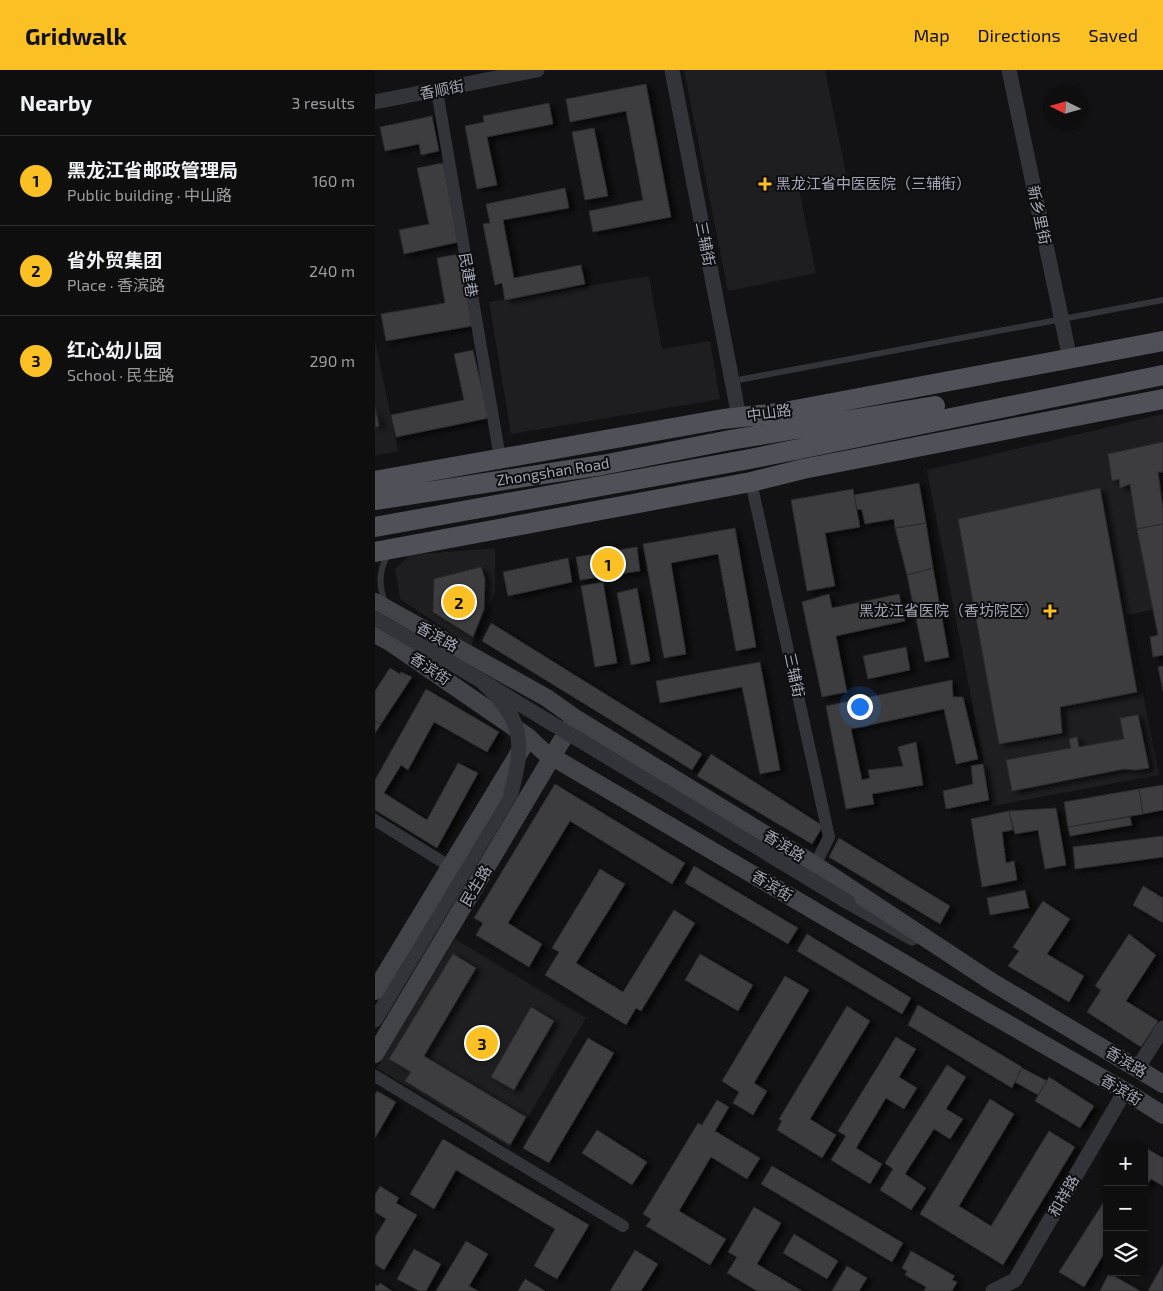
<!DOCTYPE html>
<meta charset="utf-8">
<style>
body{margin:0;font-family:"Exo 2","Noto Sans SC",sans-serif;background:#1c1c1d;color:#f1f3f6}
.controls{position:absolute;right:15px;bottom:15px;display:grid;overflow:hidden;border-radius:10px;box-shadow:0 1px 4px #0004}
.controls button{width:45px;height:45px;display:grid;place-items:center;padding:0;border:0;border-bottom:1px solid #2e2e2f;background:#0e0e0f;color:#f1f3f6;font:25px sans-serif}
.compass{position:absolute;left:668px;top:15px;width:45px;height:45px;border-radius:50%;background:#0e0e0f;box-shadow:0 1px 4px #0004;rotate:275deg}
.you{position:absolute;left:484px;top:636px;width:18px;height:18px;margin:-12px;border:4px solid #fff;border-radius:50%;background:#1a73e8;box-shadow:0 0 0 8px #1a73e833}
.badge{display:grid;place-items:center;width:32px;height:32px;border-radius:50%;background:#fac024;color:#111;font-size:16px;font-weight:700}
.pin{position:absolute;translate:-50% -50%;border:2px solid #fff;box-shadow:0 1px 5px #0006}
.list{margin:0;padding:0;list-style:none}
h2{display:flex;justify-content:space-between;align-items:center;height:65px;margin:0;padding:0 20px;font-size:21px}
h2 small{font-size:16px;font-weight:400;color:#9b9c9e}
.list li{display:grid;grid-template-columns:32px 1fr auto;gap:15px;align-items:center;box-sizing:border-box;height:90px;padding:0 20px;border-top:1px solid #2e2e2f}
.list b{display:block;font-size:19px;white-space:nowrap}
.list p{margin:0;font-size:16px;white-space:nowrap;color:#9b9c9e}
.list em{font-size:16px;font-style:normal;color:#9b9c9e}
.icon{flex:none;width:28px;height:28px;fill:none;stroke:currentColor;stroke-width:2;stroke-linecap:round;stroke-linejoin:round}
.map{position:relative;flex:none;width:788px;height:1221px;overflow:hidden}
header{display:flex;align-items:center;gap:30px;box-sizing:border-box;height:70px;padding:0 25px;background:#fac024;color:#111}
header strong{font-size:24px}
nav{display:flex;gap:28px;margin-inline-start:auto;font-size:18px}
main{display:flex}
aside{flex:1;background:#0e0e0f}
.map>svg:first-child{display:block}
.built{fill:#1e1e21}
.building{fill:#3c3c41;stroke:#2c2c30;filter:url(#shadow)}
.lines{fill:none;stroke-linecap:round;stroke-linejoin:round}
.service{stroke:#333439;stroke-width:6}
.minor{stroke:#333439;stroke-width:12}
.tertiary{stroke:#333439;stroke-width:15}
.secondary{stroke:#414349;stroke-width:18}
.primary{stroke:#4f5058;stroke-width:20}
.tertiary-bridge{stroke:#333439;stroke-width:15}
.poi-dot{fill:#fac024;stroke:#0d0d0f;stroke-width:2}
.labels{text-anchor:middle;stroke-width:4;stroke-linejoin:round;paint-order:stroke}
.street-label{font-size:15px;fill:#a3a7b5;stroke:#0d0d0f}
.poi-label{font-size:15px;fill:#a3a7b5;stroke:#0d0d0f;text-anchor:start}
</style>
<header>
<strong>Gridwalk</strong>
<nav><a>Map</a><a>Directions</a><a>Saved</a></nav>
</header>
<main>
<aside>
<h2>Nearby<small>3 results</small></h2>
<ul class="list">
<li><span class="badge">1</span><div><b>黑龙江省邮政管理局</b><p>Public building · 中山路</p></div><em>160 m</em></li>
<li><span class="badge">2</span><div><b>省外贸集团</b><p>Place · 香滨路</p></div><em>240 m</em></li>
<li><span class="badge">3</span><div><b>红心幼儿园</b><p>School · 民生路</p></div><em>290 m</em></li>
</ul>
</aside>
<div class="map">
<svg width="788" height="1221" viewBox="0 0 788 1221">
<defs>
<filter id="shadow"><feDropShadow dx="5.5" dy="3" stdDeviation="2.5" flood-color="#0009"/></filter>
</defs>
<rect width="100%" height="100%" fill="#121214"/>
<!-- built -->
<path class="built" d="M309,0h141l22,109 -48,10 17,84 -88,18z
M274,206l13,73 48,-8 10,58 -209,35 -22,-132z
M0,270l23,111 -23,5z
M788,344v194l-36,7 32,160 -167,31 -65,-336z
M120,478v44l-24,54 -71,-47 -5,-30 15,-14z
M80,869l131,79 -76,130 -133,-80z"/>
<!-- building -->
<path class="building" d="M271,14l25,133 -78,15 -4,-21 54,-11 -17,-89 -56,11 -4,-23z
M174,33l4,21 -66,13 10,48 -20,4 -12,-63 19,-4 -1,-6z
M57,46l7,35 -18,4 -2,-11 -34,7 -5,-24z
M219,58l14,68 -23,4 -13,-68z
M68,93l16,79 -55,12 -5,-24 30,-6 -12,-56z
M190,118l4,20 -66,12 11,58 67,-13 4,19 -80,16 -3,-17 -7,2 -12,-61 7,-1 -4,-19z
M84,184l13,72 -86,15 -5,-27 64,-11 -8,-45z
M98,280l16,68 -93,19 -5,-22 73,-15 -10,-46z
M0,337l4,19 -4,1z
M788,372v30h-5l5,37v15l-26,5 -7,-45 -10,4 -1,-9 -7,2 -4,-27z
M544,413l7,40 -31,5 -1,-9 -29,5 -3,-14 -5,-1 -3,-14z
M725,418l37,204 -77,15 2,26 -63,11 -41,-225z
M478,419l7,38 -35,6 10,53 -28,5 -16,-91z
M551,453l7,45 -26,7 -12,-47z
M788,454v131l-10,2 -3,-20 8,-2 -21,-106z
M360,458l21,119 -20,4 -18,-97 -47,9 15,91 -22,4 -21,-114z
M262,477l3,24 -60,9 -4,-23z
M193,488l4,24 -64,14 -5,-24z
M106,497l4,12 -1,30 -11,28 -40,-25 1,-33z
M558,498l16,89 -24,5 -18,-87z
M228,512l14,81 -22,4 -14,-81z
M262,518l13,73 -19,4 -14,-72z
M454,524l3,14 67,-14 6,27 -69,15 11,56 -25,5 -20,-95z
M116,553l211,131 -10,16 -210,-129z
M531,577l4,23 -42,9 -5,-23z
M385,592l20,108 -20,4 -18,-87 -82,16 -4,-22z
M788,596v25l-5,-24z
M15,598l10,6 1,-2 11,5 -31,47 -6,-3v-30z
M577,610l1,17h10l15,62 -22,5 -12,-55 -93,20 11,51 8,-2 -2,-8 35,-4 -5,-19 18,-5 7,43 -51,9 2,10 -28,5 -20,-103z
M51,619l73,43 -12,20 -53,-30 -26,48 -7,-5 -17,28 43,27 31,-57 20,10 -41,75 -62,-38v-30z
M763,645l11,53 -14,2 -11,-1 -112,22 -6,-31 65,-12 -2,-9 8,-2 2,10 45,-8 -4,-21z
M0,651l6,3 -6,9z
M336,684l112,72 -11,18 -115,-68z
M608,694l6,36 -43,9 -3,-18 30,-7 -2,-18z
M180,714l130,79 -13,21 -102,-63 -62,102 34,21 -13,23 -53,-32 7,-12 -9,-5z
M788,715v25l-20,4 -4,-25z
M764,719l4,25 -75,13 -4,-25z
M681,738l10,57 -21,4 -7,-39 -23,4 -6,-23z
M634,741l4,19 -11,2 4,31 8,-2 3,19 -35,7 -11,-68z
M755,747l2,8 -62,11 -2,-9z
M788,766v21l-88,12 -2,-22z
M464,768l111,68 -10,18 -111,-67z
M319,796l104,62 -10,16 -103,-61z
M225,799l25,15 -49,79 47,29 51,-82 21,13 -54,88 -5,-3 -10,17 -81,-50 14,-23 -7,-4z
M768,816l20,12v25l-30,-18z
M650,820l4,18 -39,7 -3,-17z
M668,831l27,18 -23,35 37,22 -15,26 -61,-36 11,-15 -6,-4z
M432,864l104,64 -9,16 -105,-63z
M754,864l27,21 -30,46 32,20 -17,26 -54,-35 14,-22 -6,-4z
M78,884l23,14 -52,88 102,61 -16,28 -105,-64 6,-9 -22,-13z
M325,884l53,31 -15,26 -53,-31z
M410,906l24,14 -55,93 13,8 -14,24 -20,-12 6,-11 -17,-11z
M543,935l104,62 -10,21 -104,-63z
M472,936l23,15 -60,98 26,16 -14,23 -45,-28 5,-9 -3,-2z
M156,937l23,14 -40,69 -23,-13z
M521,967l20,12 -17,28 18,11 -13,21 -18,-11 -30,50 26,16 -12,20 -39,-24 15,-24 -8,-5z
M213,968l26,15 -65,110 -26,-15z
M572,995l19,12 -20,32 17,10 -13,20 -16,-10 -29,45 21,14 -15,22 -31,-20 13,-21 -8,-6z
M647,998l25,13 -9,14 -23,-13z
M674,1007l45,29 -14,22 -45,-27z
M2,1021l19,11 -21,36v-43z
M615,1029l24,15 -55,92 32,20 58,-95 26,16 -72,118 -83,-51z
M342,1030l12,7 -14,24 45,27 -13,21 -36,-22 -32,54 47,28 -16,26 -64,-39 5,-7 -8,-5 55,-91 4,2z
M222,1060l50,32 -15,23 -50,-32z
M68,1069l146,86 -32,54 -23,-13 21,-37 -99,-59 -22,39 -24,-15z
M769,1077l19,11v28l-12,-7 -7,10z
M397,1096l131,77 -11,19 -131,-78z
M5,1116l19,12 -3,5 21,12 -33,55 -9,-6v-27l11,-18 -11,-7v-17z
M732,1127v52l-23,38 -25,-15z
M379,1137l27,16 -24,41 45,27h-45l-30,-18 10,-16 -9,-5z
M419,1164l44,27 -11,18 -44,-26z
M91,1171l22,13 -19,32 9,5h-42z
M39,1179l27,15 -15,27h-7l-22,-12z
M260,1180l23,14 -17,27h-31z
M536,1181l44,25 -3,4 5,2 -5,9h-28l2,-4 -21,-12 2,-4 -5,-3z
M788,1194v27h-15z
M472,1196l20,12 -8,13h-27z
M734,1203l31,18h-40z
M150,1209l20,12h-27z
M5,1213l12,8h-17v-6l3,1z"/>
<g class="lines">
<!-- service -->
<path class="service" d="M358,311l430,-81
M11,534c-8,-17 -7,-34 2,-50"/>
<!-- minor -->
<path class="minor" d="M62,21l63,367
M376,412l78,355 -14,28
M0,750l74,46
M0,1006l248,150"/>
<!-- tertiary -->
<path class="tertiary" d="M297,0l67,347
M634,0l61,289
M0,32l162,-32
M473,832l64,36
M0,950l136,-227
M762,999l26,-41
M618,1221l22,-11 110,-189"/>
<!-- secondary -->
<path class="secondary" d="M0,532l172,96 28,20 240,147 177,117 171,102
M0,564l15,8 138,95 16,15 431,253 150,86 38,24
M0,921l147,-243
M0,984l199,-334"/>
<!-- primary -->
<path class="primary" d="M0,411l348,-62 56,-6 384,-72
M0,430l227,-35 128,-25 205,-34
M0,457l375,-68 413,-84
M0,482l376,-70 52,-13 360,-70"/>
<!-- tertiary-bridge -->
<path class="tertiary-bridge" d="M0,548l105,62c43,37 45,61 31,113
M105,610l368,222"/>
</g>
<!-- markers -->
<g class="poi-dot">
<path d="M387.5 106.5h5v5h5v5h-5v5h-5v-5h-5v-5h5z"/>
<path d="M672.5 533.5h5v5h5v5h-5v5h-5v-5h-5v-5h5z"/>
</g>
<g class="labels">
<!-- street labels -->
<g class="street-label">
<text transform="translate(67 20) rotate(-11)" y="5">香顺街</text>
<text transform="translate(664 145) rotate(78)" y="5">新乡里街</text>
<text transform="translate(330 174) rotate(79)" y="5">三辅街</text>
<text transform="translate(93 205) rotate(80)" y="5">民建巷</text>
<text transform="translate(394 343) rotate(-8)" y="5">中山路</text>
<text transform="translate(178 402) rotate(-9)" y="5">Zhongshan Road</text>
<text transform="translate(62 567) rotate(29)" y="5">香滨路</text>
<text transform="translate(55 599) rotate(34)" y="5">香滨街</text>
<text transform="translate(419 605) rotate(78)" y="5">三辅街</text>
<text transform="translate(409 776) rotate(32)" y="5">香滨路</text>
<text transform="translate(101 816) rotate(-59)" y="5">民生路</text>
<text transform="translate(397 816) rotate(31)" y="5">香滨街</text>
<text transform="translate(751 992) rotate(31)" y="5">香滨路</text>
<text transform="translate(746 1020) rotate(31)" y="5">香滨街</text>
<text transform="translate(689 1126) rotate(-60)" y="5">和祥路</text>
</g>
<!-- poi labels -->
<g class="poi-label">
<text x="401" y="119">黑龙江省中医医院（三辅街）</text>
<text x="664" y="546" text-anchor="end">黑龙江省医院（香坊院区）</text>
</g>
</g>
</svg>
<div class="controls">
<button>+</button>
<button>−</button>
<button><svg class="icon" aria-label="layers" viewBox="0 0 24 24"><path d="M12 4l9 5-9 5-9-5zM3 14l9 5 9-5"/></svg></button>
</div>
<svg class="compass" viewBox="-18 -18 36 36"><path d="M0-13l5 13h-10z" fill="#e53935"/><path d="M0 13l5-13h-10z" fill="#9b9c9e"/></svg>
<div class="you"></div>
<div class="pin badge" style="left:233px;top:494px">1</div>
<div class="pin badge" style="left:84px;top:532px">2</div>
<div class="pin badge" style="left:107px;top:973px">3</div>
</div>
</main>
